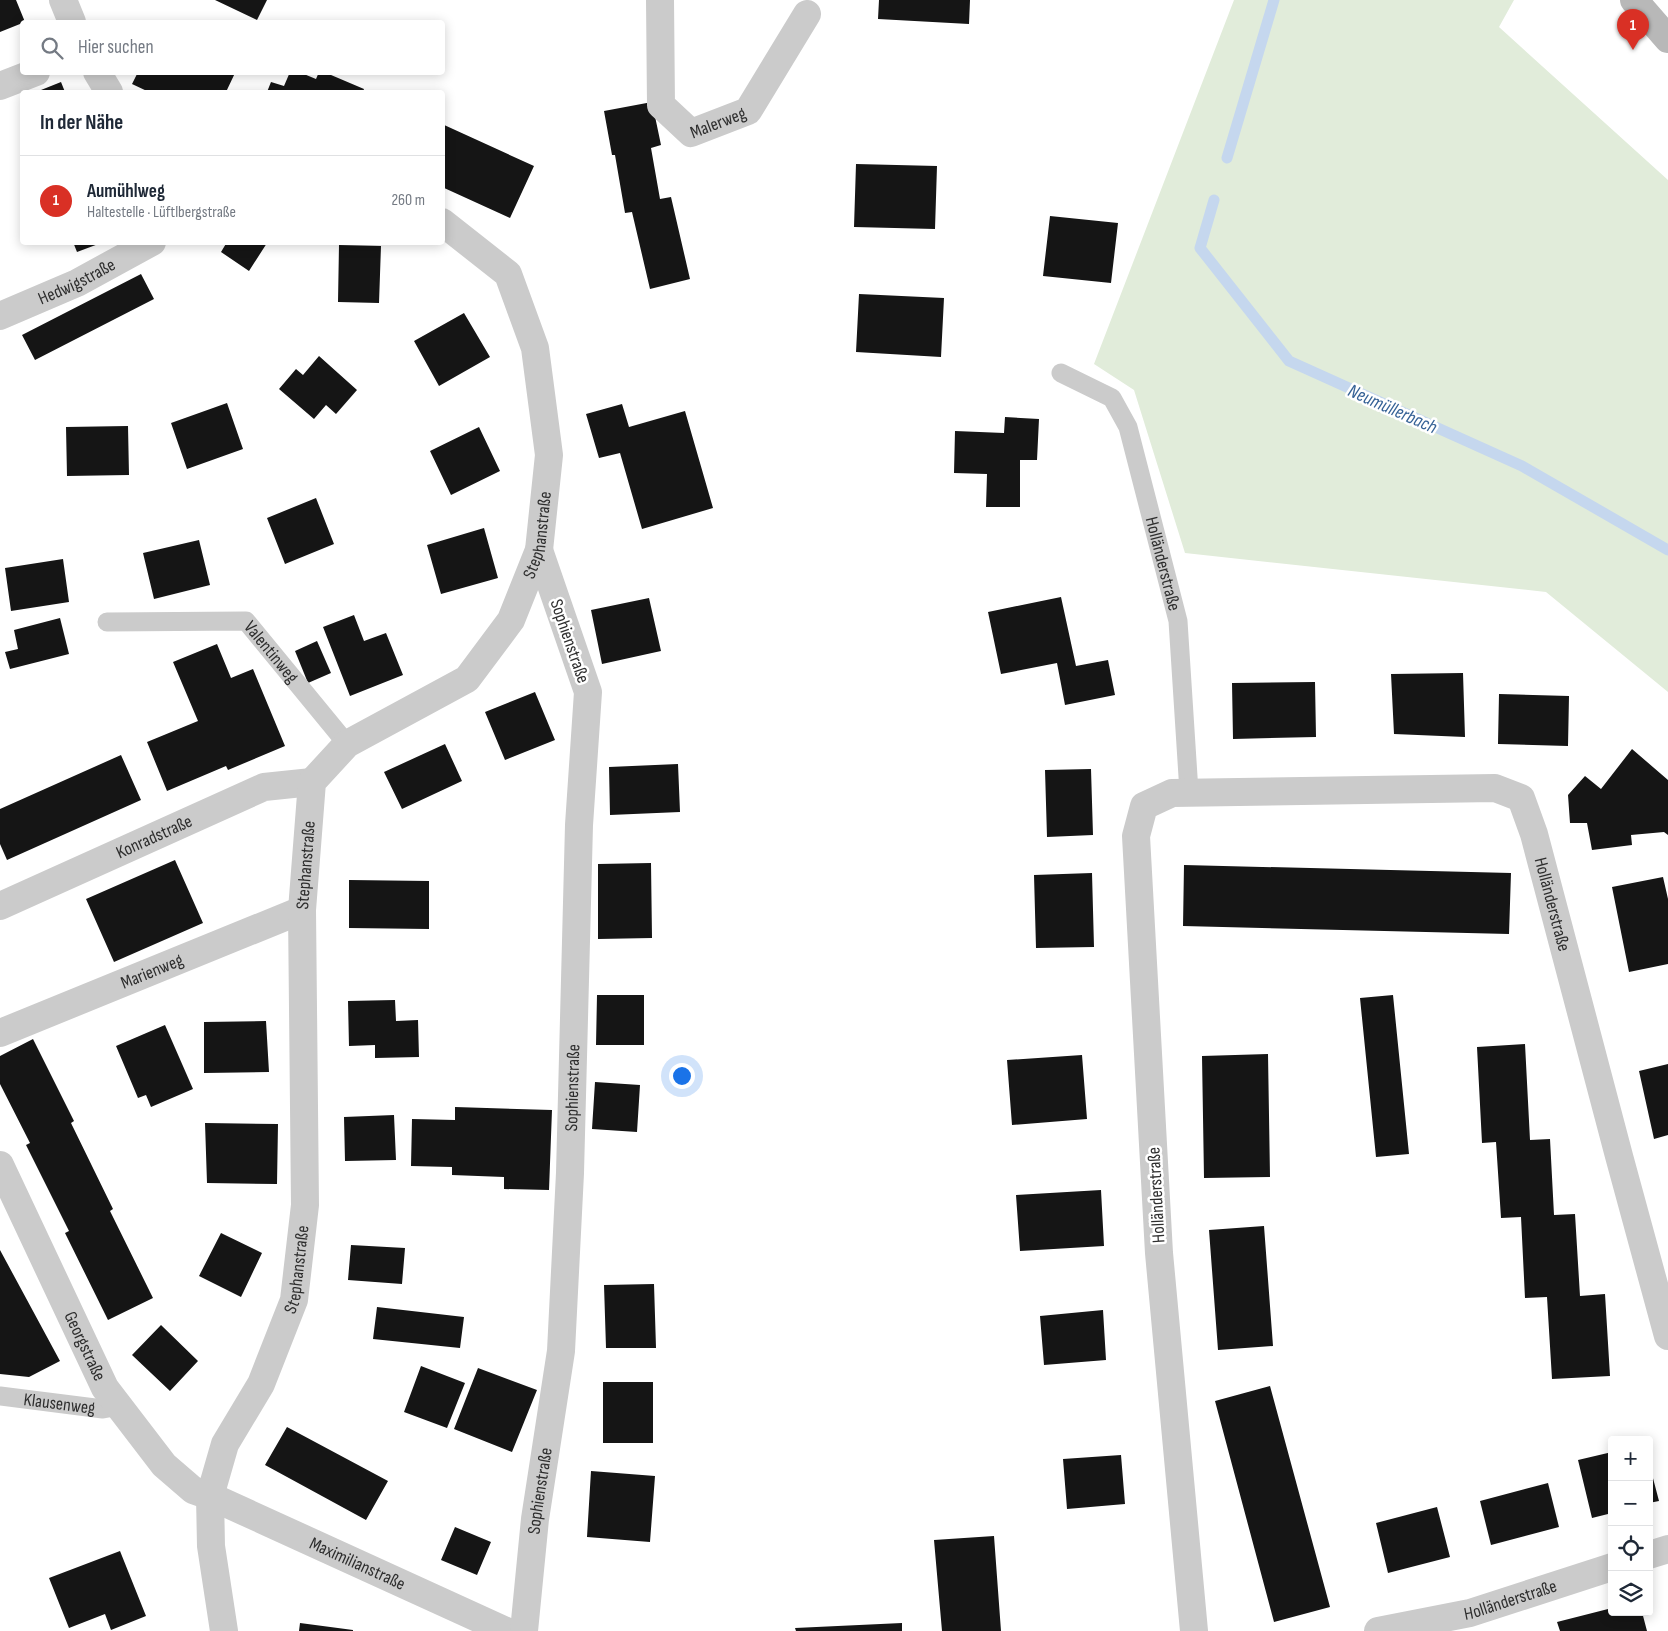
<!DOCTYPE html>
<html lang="de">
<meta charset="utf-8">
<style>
body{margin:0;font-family:"Sofia Sans Condensed",sans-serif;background:#f2f2f3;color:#1f2937}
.controls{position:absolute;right:15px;bottom:15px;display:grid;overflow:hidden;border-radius:5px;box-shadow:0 2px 12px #0003}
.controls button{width:45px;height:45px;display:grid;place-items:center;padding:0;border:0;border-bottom:1px solid #e0e1e3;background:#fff;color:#1f2937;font:25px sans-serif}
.you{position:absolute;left:681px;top:1075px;width:18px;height:18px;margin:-12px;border:4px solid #fff;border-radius:50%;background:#1a73e8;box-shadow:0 0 0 8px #1a73e833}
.badge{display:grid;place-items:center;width:32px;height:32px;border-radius:50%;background:#d93025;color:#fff;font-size:16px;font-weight:700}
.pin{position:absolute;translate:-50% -41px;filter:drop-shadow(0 1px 2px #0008)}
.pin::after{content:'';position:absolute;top:26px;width:18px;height:15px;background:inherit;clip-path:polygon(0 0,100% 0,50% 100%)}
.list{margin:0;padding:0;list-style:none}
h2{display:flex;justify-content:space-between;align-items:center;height:65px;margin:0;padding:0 20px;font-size:21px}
h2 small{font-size:16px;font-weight:400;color:#747a83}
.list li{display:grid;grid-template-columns:32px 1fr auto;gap:15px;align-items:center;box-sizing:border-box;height:90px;padding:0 20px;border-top:1px solid #e0e1e3}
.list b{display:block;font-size:19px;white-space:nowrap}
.list p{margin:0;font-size:16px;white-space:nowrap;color:#747a83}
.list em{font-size:16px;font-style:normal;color:#747a83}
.icon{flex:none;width:28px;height:28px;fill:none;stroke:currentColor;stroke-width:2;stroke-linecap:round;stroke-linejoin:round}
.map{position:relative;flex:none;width:1668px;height:1631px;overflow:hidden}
.search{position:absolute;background:#fff;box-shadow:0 2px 12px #0003;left:20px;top:20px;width:425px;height:55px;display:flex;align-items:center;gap:12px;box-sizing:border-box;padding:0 18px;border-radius:5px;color:#747a83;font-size:19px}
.panel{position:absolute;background:#fff;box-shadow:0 2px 12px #0003;left:20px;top:90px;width:425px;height:155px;border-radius:5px}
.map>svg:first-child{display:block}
.green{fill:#e1ecda}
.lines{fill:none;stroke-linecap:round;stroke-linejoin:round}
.stream{stroke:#c5d7ee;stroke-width:11}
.building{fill:#151515}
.lane{stroke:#cbcbcb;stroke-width:19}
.street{stroke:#cbcbcb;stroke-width:28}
.secondary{stroke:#b8b8b8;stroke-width:28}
.labels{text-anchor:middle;stroke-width:5;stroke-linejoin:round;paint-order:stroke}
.street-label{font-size:18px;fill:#2e2e2e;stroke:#fff}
.water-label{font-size:19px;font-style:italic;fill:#366296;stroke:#fff}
</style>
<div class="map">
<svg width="1668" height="1631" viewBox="0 0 1668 1631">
<rect width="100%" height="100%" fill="#fff"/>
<!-- green -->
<path class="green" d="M1234,0h280l-15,27 169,153v512l-122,-100 -361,-39 -51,-163 -40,-26z"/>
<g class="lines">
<!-- stream -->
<path class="stream" d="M1227,158l47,-158
M1214,200l-14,48 89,113 233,105 146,84"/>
</g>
<!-- building -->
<path class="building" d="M0,0h16l9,22 -25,10z
M215,0h52l-10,20z
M879,0h91l-1,24 -91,-5z
M138,72h96l1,1 -9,19h-77l-17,-8z
M290,72h9l17,7 3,-7h5l40,17 -1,3h-96l4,-10 13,4z
M61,82l4,10h-29z
M652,102l9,43 -10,3 9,51 11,-2 19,82 -40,10 -18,-77 -7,1 -10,-58h-3l-8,-44z
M442,124l92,42 -24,52 -68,-31z
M856,164l81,2 -2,63 -81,-2z
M1050,216l68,7 -7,60 -68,-7z
M73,242h28v1l-24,9z
M227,242h38l2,1 -18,28 -28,-19z
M339,245l42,1 -2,57 -41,-1z
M141,274l13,25 -119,61 -13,-25z
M859,294l85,4 -3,59 -85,-5z
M464,313l26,44 -51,29 -25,-45z
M319,356l38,34 -21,24 -10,-9 -12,14 -35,-30 17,-20 7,6z
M227,403l16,46 -56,20 -16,-46z
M622,404l7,23 56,-16 28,97 -71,21 -22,-76 -21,5 -13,-44z
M1005,417l34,2 -2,41h-17v47h-34l1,-33 -33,-1 1,-42 49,2z
M128,426l1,49 -62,1 -1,-49z
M479,427l21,44 -49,24 -21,-44z
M316,498l18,46 -49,20 -18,-46z
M484,528l14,50 -57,16 -14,-49z
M199,540l11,45 -56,14 -11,-46z
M63,559l6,43 -58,9 -6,-43z
M1061,597l15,69 32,-6 7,35 -50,10 -8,-42 -56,11 -13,-62z
M649,598l12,53 -59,13 -11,-54z
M354,615l10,26 22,-8 17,42 -53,21 -27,-69z
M60,618l9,36 -59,15 -5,-17 13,-3 -4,-19z
M317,641l14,32 -23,10 -13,-32z
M217,644l14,34 22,-9 32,77 -57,24 -2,-4 -59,25 -20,-49 51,-21 -25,-59z
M1463,673l2,64 -71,-3 -3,-60z
M1315,682l1,55 -83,2 -1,-56z
M535,692l20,48 -50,20 -20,-48z
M1499,694l70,2 -1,50 -70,-2z
M445,744l17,37 -60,28 -18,-37z
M1632,749l36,31v55l-4,-3 -33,3 1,10 -40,5 -5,-27h-17l-2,-28 17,-19 16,13z
M121,755l20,45 -134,60 -7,-16v-35z
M678,764l2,48 -70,3 -1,-48z
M1091,769l2,66 -46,2 -2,-67z
M175,860l28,63 -89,39 -28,-63z
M651,863l1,75 -54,1v-75z
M1184,865l327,8 -2,61 -326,-8z
M1092,873l2,74 -58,1 -2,-73z
M1663,877l5,22v65l-39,8 -17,-85z
M349,880l80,1v48l-80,-1z
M597,995h47v50h-48z
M1393,995l16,159 -33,3 -16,-159z
M395,1000l1,21 22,-1 1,37 -44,1v-13l-26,1 -1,-45z
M266,1021l3,51 -65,1v-51z
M165,1025l28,64 -42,18 -5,-12 -8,3 -22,-52z
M33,1039l41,82 -3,2 42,86 -3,2 43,87 -45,22 -43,-87 4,-2 -43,-86 4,-2 -30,-59v-28z
M1525,1044l5,96 20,-1 4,76 21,-1 5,82 25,-2 5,82 -58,3 -5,-82 -22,1 -4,-81 -20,1 -5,-76 -14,1 -5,-96z
M1268,1054l2,123 -66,1 -2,-122z
M1082,1055l5,64 -75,6 -5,-65z
M1668,1064v71l-14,4 -15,-68z
M595,1082l45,3 -3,47 -45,-3z
M455,1107l97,3 -3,80 -45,-1v-12l-52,-2v-8l-41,-1 1,-47 43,1z
M394,1115l2,45 -51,1 -1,-44z
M205,1123l73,1 -1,60 -70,-1z
M1101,1190l3,56 -84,5 -4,-56z
M1264,1226l9,120 -55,4 -9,-120z
M221,1233l41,20 -21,44 -42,-21z
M351,1245l54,3 -3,36 -54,-4z
M0,1250l60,111 -31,16 -29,-3z
M654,1284l2,64h-50l-2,-63z
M377,1307l87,10 -4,31 -87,-9z
M1103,1310l3,50 -62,5 -4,-49z
M161,1325l37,36 -28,30 -38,-36z
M421,1366l44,17 -18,45 -43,-16z
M478,1368l59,22 -25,62 -58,-23z
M603,1382h50v61h-50z
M1270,1386l60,221 -56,15 -59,-221z
M287,1427l101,54 -22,39 -101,-55z
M1612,1452v61l-20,5 -14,-58z
M1121,1455l4,49 -58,5 -4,-50z
M1649,1463l10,38 -10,2z
M591,1471l64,5 -5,66 -63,-5z
M1548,1483l11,44 -68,18 -11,-44z
M1437,1507l13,50 -62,16 -12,-50z
M455,1527l36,15 -14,33 -36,-15z
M994,1536l7,95h-59l-8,-91z
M120,1551l26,65 -35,14 -6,-16 -36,14 -20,-50z
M1612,1608v4h30l5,19h-87l-3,-9z
M300,1623l53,7v1h-54z
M902,1623v8h-106l-1,-3z"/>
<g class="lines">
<!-- lane -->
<g class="lane">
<path id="s1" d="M1061,373l51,25 16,29 50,194 11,171"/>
<path id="s2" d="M107,622l139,-1 101,123"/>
<path id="s3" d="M0,1396l103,13 16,-3"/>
</g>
<!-- street -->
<g class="street">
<path d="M63,0l9,22"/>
<path id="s4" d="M660,0l1,105 30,28 57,-22 59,-97"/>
<path d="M97,72l12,20"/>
<path d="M0,86l36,-14"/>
<path id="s5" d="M0,316l77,-33 75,-41"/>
<path id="s6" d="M0,906l264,-119 48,-5"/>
<path id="s7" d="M0,1033l302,-123"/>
<path id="s8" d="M0,1165l105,223 59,77 29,25 17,6 296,135"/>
<path d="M1649,1555l19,-6"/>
<path id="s9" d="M224,1631l-13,-85 -1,-50 15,-52 36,-60 33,-84 11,-95 -3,-295 10,-128 35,-38 120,-65 44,-59 28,-70 10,-95 -14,-107 -27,-74 -66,-52"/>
<path id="s10" d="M524,1631l11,-112 26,-168 9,-178 9,-348 9,-133 -49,-142"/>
<path id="s11" d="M1194,1631l-35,-378 -23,-417 8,-30 28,-13 323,-5 26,10 13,36 85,322 49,180"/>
<path id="s12" d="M1378,1631l92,-18 142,-46"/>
</g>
<!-- secondary -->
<path class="secondary" d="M1634,0l34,39"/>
</g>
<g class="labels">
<!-- street labels -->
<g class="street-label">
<text dy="6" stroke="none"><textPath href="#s4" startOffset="175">Malerweg</textPath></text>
<text dy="6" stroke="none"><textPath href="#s5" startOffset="84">Hedwigstraße</textPath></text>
<text dy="6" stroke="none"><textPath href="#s9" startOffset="1221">Stephanstraße</textPath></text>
<text dy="6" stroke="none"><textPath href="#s1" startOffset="231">Holländerstraße</textPath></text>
<text transform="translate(570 641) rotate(71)" y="6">Sophienstraße</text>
<text dy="6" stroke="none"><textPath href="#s2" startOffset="179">Valentinweg</textPath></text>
<text dy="6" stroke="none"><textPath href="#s6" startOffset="169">Konradstraße</textPath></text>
<text dy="6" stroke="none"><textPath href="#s9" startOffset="786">Stephanstraße</textPath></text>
<text dy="6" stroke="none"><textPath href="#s11" startOffset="1321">Holländerstraße</textPath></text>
<text dy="6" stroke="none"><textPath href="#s7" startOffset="164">Marienweg</textPath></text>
<text dy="6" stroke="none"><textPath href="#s10" startOffset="546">Sophienstraße</textPath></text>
<text transform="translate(1156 1195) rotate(-93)" y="6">Holländerstraße</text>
<text dy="6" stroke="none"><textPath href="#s9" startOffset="381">Stephanstraße</textPath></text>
<text dy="6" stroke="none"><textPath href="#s8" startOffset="200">Georgstraße</textPath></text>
<text dy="6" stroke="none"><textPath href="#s3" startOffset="60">Klausenweg</textPath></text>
<text dy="6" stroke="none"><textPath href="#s10" startOffset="141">Sophienstraße</textPath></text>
<text dy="6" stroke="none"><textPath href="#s8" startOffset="562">Maximilianstraße</textPath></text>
<text dy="6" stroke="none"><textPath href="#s12" startOffset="136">Holländerstraße</textPath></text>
</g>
<!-- water labels -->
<g class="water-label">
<text transform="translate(1393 408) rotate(24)" y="7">Neumüllerbach</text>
</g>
</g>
</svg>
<div class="controls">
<button>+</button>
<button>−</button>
<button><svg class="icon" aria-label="locate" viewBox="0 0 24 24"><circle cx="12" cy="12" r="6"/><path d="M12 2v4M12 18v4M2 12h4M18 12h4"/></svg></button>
<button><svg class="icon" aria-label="layers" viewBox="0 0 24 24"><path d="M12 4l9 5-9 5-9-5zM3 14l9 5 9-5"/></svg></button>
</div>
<div class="you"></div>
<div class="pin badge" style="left:1633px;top:50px">1</div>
<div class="search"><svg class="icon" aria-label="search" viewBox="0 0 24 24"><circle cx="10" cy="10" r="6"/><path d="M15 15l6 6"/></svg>Hier suchen</div>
<section class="panel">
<h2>In der Nähe<small></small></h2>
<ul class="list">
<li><span class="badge">1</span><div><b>Aumühlweg</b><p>Haltestelle · Lüftlbergstraße</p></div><em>260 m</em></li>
</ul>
</section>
</div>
